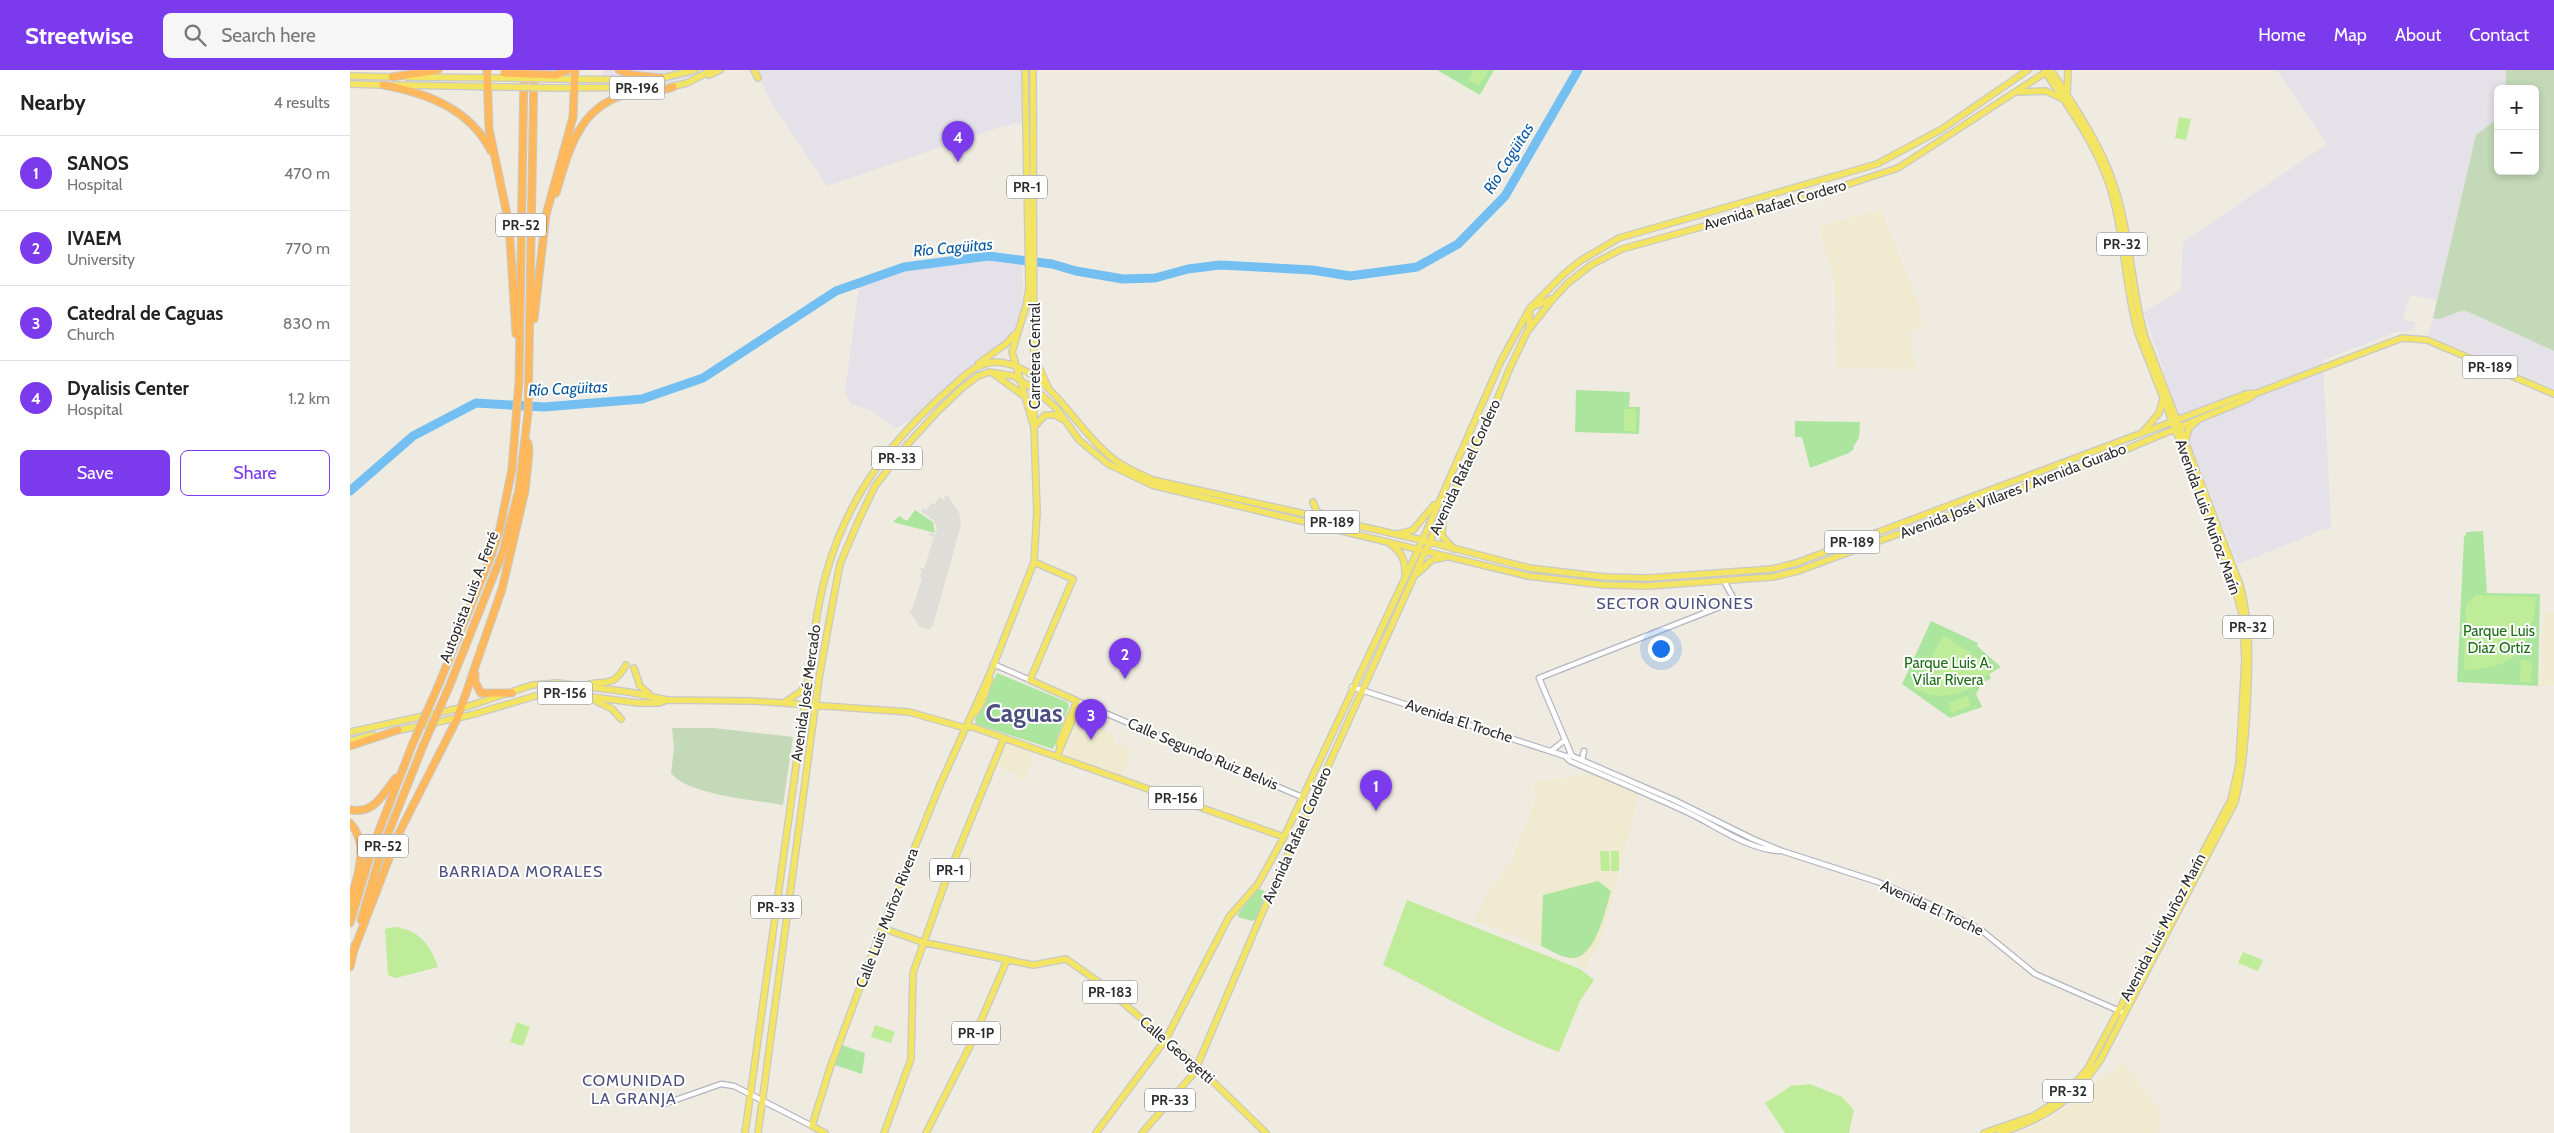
<!DOCTYPE html>
<meta charset="utf-8">
<style>
body{margin:0;font-family:Cabin,sans-serif;background:#f6f6f6;color:#222}
.controls{position:absolute;right:15px;top:15px;display:grid;overflow:hidden;border-radius:8px;box-shadow:0 2px 8px #0003}
.controls button{width:45px;height:45px;display:grid;place-items:center;padding:0;border:0;border-bottom:1px solid #e0e0e0;background:#fff;color:#222;font:25px sans-serif}
.you{position:absolute;left:1310px;top:578px;width:18px;height:18px;margin:-12px;border:4px solid #fff;border-radius:50%;background:#1a73e8;box-shadow:0 0 0 8px #1a73e833}
.badge{display:grid;place-items:center;width:32px;height:32px;border-radius:50%;background:#7c3aed;color:#fff;font-size:16px;font-weight:700}
.pin{position:absolute;translate:-50% -41px;filter:drop-shadow(0 1px 2px #0008)}
.pin::after{content:'';position:absolute;top:26px;width:18px;height:15px;background:inherit;clip-path:polygon(0 0,100% 0,50% 100%)}
.list{margin:0;padding:0;list-style:none}
h2{display:flex;justify-content:space-between;align-items:center;height:65px;margin:0;padding:0 20px;font-size:21px}
h2 small{font-size:16px;font-weight:400;color:#767676}
.list li{display:grid;grid-template-columns:32px 1fr auto;gap:15px;align-items:center;box-sizing:border-box;height:75px;padding:0 20px;border-top:1px solid #e0e0e0}
.list b{display:block;font-size:19px;white-space:nowrap}
.list p{margin:0;font-size:16px;white-space:nowrap;color:#767676}
.list em{font-size:16px;font-style:normal;color:#767676}
.actions{display:flex;gap:10px;padding:15px 20px}
.actions a{flex:1;padding:11px 0;border:1px solid #7c3aed;border-radius:8px;text-align:center;font-size:18px;color:#7c3aed}
.actions .main{background:#7c3aed;color:#fff}
.icon{flex:none;width:28px;height:28px;fill:none;stroke:currentColor;stroke-width:2;stroke-linecap:round;stroke-linejoin:round}
.map{position:relative;flex:none;width:2204px;height:1063px;overflow:hidden}
header{display:flex;align-items:center;gap:30px;box-sizing:border-box;height:70px;padding:0 25px;background:#7c3aed;color:#fff}
header strong{font-size:24px}
nav{display:flex;gap:28px;margin-inline-start:auto;font-size:18px}
.search{width:350px;height:45px;background:#f6f6f6;display:flex;align-items:center;gap:12px;box-sizing:border-box;padding:0 18px;border-radius:8px;color:#767676;font-size:19px}
main{display:flex}
aside{flex:1;background:#fff}
.map>svg:first-child{display:block}
.industrial{fill:#e4e1e8}
.education{fill:#f0ead0}
.green{fill:#ace59d}
.cemetery{fill:#c3d9b7}
.pitch{fill:#beec99}
.plaza{fill:#dfddd8}
.lines{fill:none;stroke-linecap:round;stroke-linejoin:round}
.river{stroke:#74bff1;stroke-width:9}
.minor-casing{stroke:#b4b4c1;stroke-width:7}
.major-casing{stroke:#c9c9c9;stroke-width:8}
.highway-casing{stroke:#c9c9c9;stroke-width:9}
.minor{stroke:#fff;stroke-width:4.5}
.major{stroke:#f3e562;stroke-width:5.5}
.highway{stroke:#ffb85b;stroke-width:7}
.major-bridge-casing{stroke:#c9c9c9;stroke-width:8;stroke-linecap:butt}
.highway-bridge-casing{stroke:#c9c9c9;stroke-width:9;stroke-linecap:butt}
.major-bridge{stroke:#f3e562;stroke-width:5.5}
.highway-bridge{stroke:#ffb85b;stroke-width:7}
.labels{text-anchor:middle;stroke-width:4;stroke-linejoin:round;paint-order:stroke}
.shield{fill:#fff;stroke:#6d6d6d;stroke-width:1}
.shield-label{font-size:14px;font-weight:bold;fill:#2e2e2e}
.street-label{font-size:15px;fill:#2e2e2e;stroke:#fff}
.park-label{font-size:15px;fill:#206e1a;stroke:#fff}
.water-label{font-size:16px;font-style:italic;fill:#0c5ba3;stroke:#fff}
.neighbourhood-label{font-size:16px;letter-spacing:1px;fill:#4c4f80;stroke:#fff}
.town-label{font-size:25px;font-weight:bold;fill:#4c4f80;stroke:#fff}
</style>
<header>
<strong>Streetwise</strong>
<div class="search"><svg class="icon" aria-label="search" viewBox="0 0 24 24"><circle cx="10" cy="10" r="6"/><path d="M15 15l6 6"/></svg>Search here</div>
<nav><a>Home</a><a>Map</a><a>About</a><a>Contact</a></nav>
</header>
<main>
<aside>
<h2>Nearby<small>4 results</small></h2>
<ul class="list">
<li><span class="badge">1</span><div><b>SANOS</b><p>Hospital</p></div><em>470 m</em></li>
<li><span class="badge">2</span><div><b>IVAEM</b><p>University</p></div><em>770 m</em></li>
<li><span class="badge">3</span><div><b>Catedral de Caguas</b><p>Church</p></div><em>830 m</em></li>
<li><span class="badge">4</span><div><b>Dyalisis Center</b><p>Hospital</p></div><em>1.2 km</em></li>
</ul>
<div class="actions"><a class="main">Save</a><a>Share</a></div>
</aside>
<div class="map">
<svg width="2204" height="1063" viewBox="0 0 2204 1063">
<rect width="100%" height="100%" fill="#efebe1"/>
<!-- industrial -->
<path class="industrial" d="M255,0h107l-39,17 -80,3z
M406,0h273l1,56 -13,-3 -26,7 -164,56 -58,-87z
M1927,0h229v19h-8v29l-22,17 -39,165 -27,-5 -7,25 13,2 -3,8 -19,3 -71,27 8,169h-6l-87,35 -64,-161 -30,-91 37,-22 2,-48 144,-98z
M672,185l1,45 -7,33 -34,28 -16,20 -33,29 -38,18 -24,-18 -20,-6 -6,-12 14,-106 66,-26z
M2114,240l90,41v38l-126,-54 5,-17 6,1z"/>
<!-- education -->
<path class="education" d="M1531,139l39,100 2,19 -14,3 8,38 -80,-1 -1,-84 -16,-57z
M2194,542l10,1v72l-14,1z
M727,651l39,14 -3,7 19,8 -11,27 -57,-20z
M657,673l27,10 -9,28 -6,-2 1,-4 -23,-8z
M1242,704l47,19 -36,143 -18,32 -15,-10 -96,-38 13,-27 23,-29 25,-62 -1,-20z
M1773,993l38,48 -3,22h-143l34,-13z"/>
<!-- green -->
<path class="green" d="M1087,0h57l-14,25z
M1226,320l54,2 -1,15h11l-1,27 -64,-2z
M1445,351l65,1 -1,16 -6,9 1,2 -5,4 -39,15 -8,-31h-7z
M565,440l18,12 2,11 -42,-11 6,-6 8,5z
M2133,461l4,62 53,1 -2,92 -81,-4 7,-145 3,-5z
M1581,551l47,22 -1,3 24,21 -12,7 2,5 -8,3 -7,12 6,13 -32,11 -48,-34z
M647,603l70,29 2,4 -16,43 -77,-25 -1,-4z
M1248,811l13,10c-5,17 -15,65 -37,67 -10,1 -24,-8 -33,-12l2,-51z
M910,819l4,2 2,4 -10,24 -4,2 -14,-4v-3l18,-24z
M492,975l23,8 -3,21 -27,-9z"/>
<!-- cemetery -->
<path class="cemetery" d="M2156,0h48v281l-90,-41 -25,9 -6,-1 43,-183 22,-17v53h37v-82h-29z
M322,658h42l79,9 -10,68c-27,-5 -96,-10 -112,-32l3,-25z"/>
<!-- pitch -->
<path class="pitch" d="M1124,0h15l-10,16 -11,-6z
M1829,47l12,2 -5,21 -11,-2z
M1274,339h12v22h-12z
M2126,525l60,2c-4,52 -19,71 -72,73l2,-66z
M1593,567h4l46,31c-19,26 -51,36 -80,20z
M2171,590l11,1 -1,21h-11z
M1618,626l3,10 -20,7 -3,-10z
M1250,781h9l1,20h-9z
M1261,781h8v20h-8z
M1057,830l173,69 14,11 -14,21 -21,51c-61,-22 -117,-59 -176,-87z
M44,857c24,2 37,18 44,40l-42,11 -8,-3 -3,-46z
M1893,882l20,8 -5,11 -20,-8z
M167,952l13,5 -7,19 -13,-4z
M525,955l20,7 -4,11 -20,-6z
M1460,1014l32,13 12,13 -5,23h-64l-20,-30 26,-17z"/>
<!-- plaza -->
<path class="plaza" d="M597,425l12,17 2,13 -28,100 -4,5 -10,-4 -10,-16h3l10,-32 -2,-1 2,-6 -3,-3 5,1 10,-32 -5,-2 1,-2 5,2 2,-6 -3,-8 -13,-10 2,-3 3,2 6,-7 3,1 4,-7 6,3 -1,-3z"/>
<g class="lines">
<!-- river -->
<path class="river" d="M0,421l63,-55 63,-33 68,4 98,-8 61,-21 133,-87 68,-24 84,-11 64,8 24,7 47,8 32,-1 33,-9 32,-4 92,5 38,6 67,-9 41,-23 47,-48 73,-126"/>
<defs>
<path id="minor" d="M643,594l37,16
M1002,617l213,69h7l102,44 79,39 29,12 96,31 56,24 47,24 54,44 89,39
M727,631l225,96 5,16
M1201,681l14,-11
M1215,686l5,5c40,17 80,34 119,52 28,13 59,37 91,38
M1222,686l-33,-78 196,-77 -11,-20
M1232,690l2,-9
M314,1034l57,-20 13,2 78,40"/>
<path id="major" d="M404,0l4,8
M675,0l4,218 -3,18 -14,46 21,72
M359,5l11,-5
M0,6l45,1
M57,7l97,1
M208,9l91,1
M308,9l37,-9
M0,14l35,1
M45,15l109,2
M320,17l17,-4 25,-13
M208,18l100,-1
M1669,22l27,-1 17,8
M1717,24l1,-24
M669,122l8,-8
M1179,258l1,-20 21,-9
M686,291l12,26
M628,294l29,-21 8,-9
M644,304l30,22
M685,356l10,-11h10l7,4
M1792,363l17,-20 4,-14
M1836,369l3,-11 7,-6
M963,432l4,10 29,9
M1093,448l-1,18 12,13
M1048,464l15,-4 21,-25
M1038,472c13,10 17,15 17,31
M684,492l39,17 -43,101 47,21 -18,42 1,4
M1068,503l14,-13 14,-3
M284,598l6,18 9,8
M240,614c21,-3 24,1 36,-19
M238,627l24,12 9,10
M435,632l15,-10 8,-10
M622,645c10,-7 14,-25 18,-36l-1,-3
M45,661l76,-16 71,-21 20,-1 76,10h21l8,-3
M0,662l119,-26 63,-21 26,-2 71,9 38,8 87,1 155,11 53,15h11l311,110
M0,671l23,-6
M707,686l17,-40 -1,-5
M532,858l40,14 111,23 33,-6 34,24 97,83 69,67
M395,1063l72,-518c6,-35 16,-69 32,-101 24,-50 63,-93 105,-129 9,-8 19,-18 31,-21 11,-4 22,-1 33,3 40,19 59,62 92,89 12,11 28,17 43,24l269,60 107,28 76,9 43,1 124,-9 24,-6 450,-169 11,-1 145,-55 25,2 127,54
M408,1063l61,-455 14,-77 7,-37 17,-40 18,-38 31,-40 32,-35 24,-23 16,-12 11,-4 25,4 24,16 19,17 22,31 12,10 17,14 44,21 376,91 76,9 44,1 125,-9 25,-6 319,-118 131,-54 7,-5
M475,1063l-13,-7 18,-58 52,-140 58,-143 52,-116 42,-107 3,-50 -3,-84 -1,-358
M534,1063l27,-74 2,-86 32,-90 59,-145
M576,1063l45,-89 36,-84
M746,1063l70,-94 63,-122 29,-33 26,-47 135,-289 82,-187 29,-53 34,-34 16,-13 39,-23 258,-74 65,-35 86,-59
M792,1063l52,-60 78,-183 157,-347 66,-138 14,-35 18,-38 25,-32 16,-17 23,-18 31,-16 184,-51 92,-30 151,-98
M1634,1063l49,-17 20,-12 12,-9 23,-27 143,-268 8,-36 6,-105 -3,-45 -11,-41 -93,-240c-12,-42 -13,-86 -23,-128 -11,-50 -43,-93 -71,-135
M1650,1063c46,-15 74,-33 101,-74l134,-257c8,-32 10,-62 12,-95 2,-41 4,-81 -7,-122l-95,-248c-13,-45 -14,-91 -26,-135 -12,-49 -41,-90 -68,-132"/>
<path id="highway" d="M137,0l2,59 20,95 7,110
M269,0l13,5 29,3
M206,5l12,-5
M42,7l46,-7
M33,15c44,8 87,24 108,66
M206,123c12,-40 22,-85 68,-98 17,-5 33,-2 49,-8
M184,249l12,-104 27,-98 2,-47
M125,604v8l6,11h31
M89,614l52,-128 9,-28 12,-59 7,-88 5,-311
M99,617l54,-135 16,-63 9,-76 6,-343
M0,676l48,-16
M0,740c26,4 32,-16 46,-32
M0,753c21,22 6,56 0,81
M11,850l22,-74 40,-100
M0,853l23,-77 40,-103
M4,880l44,-115 59,-116 45,-130 23,-98 4,-39 -1,-9
M0,897l5,-22"/>
</defs>
<!-- minor casing -->
<use href="#minor" class="minor-casing"/>
<!-- major casing -->
<use href="#major" class="major-casing"/>
<!-- highway casing -->
<use href="#highway" class="highway-casing"/>
<!-- minor -->
<use href="#minor" class="minor"/>
<!-- major -->
<use href="#major" class="major"/>
<!-- highway -->
<use href="#highway" class="highway"/>
<defs>
<path id="major-bridge" d="M154,8l54,1
M154,17l54,1"/>
<path id="highway-bridge" d="M154,3l52,2
M63,673l26,-59
M73,676l26,-59"/>
</defs>
<!-- major-bridge casing -->
<use href="#major-bridge" class="major-bridge-casing"/>
<!-- highway-bridge casing -->
<use href="#highway-bridge" class="highway-bridge-casing"/>
<!-- major-bridge -->
<use href="#major-bridge" class="major-bridge"/>
<!-- highway-bridge -->
<use href="#highway-bridge" class="highway-bridge"/>
</g>
<g class="labels">
<!-- shield labels -->
<g class="shield">
<rect x="259.5" y="6.5" width="55" height="23" rx="4"/>
<rect x="657" y="105.5" width="40" height="23" rx="4"/>
<rect x="146" y="143.5" width="50" height="23" rx="4"/>
<rect x="1747" y="162.5" width="50" height="23" rx="4"/>
<rect x="2112.5" y="285.5" width="55" height="23" rx="4"/>
<rect x="522" y="376.5" width="50" height="23" rx="4"/>
<rect x="954.5" y="440.5" width="55" height="23" rx="4"/>
<rect x="1474.5" y="460.5" width="55" height="23" rx="4"/>
<rect x="1873" y="545.5" width="50" height="23" rx="4"/>
<rect x="187.5" y="611.5" width="55" height="23" rx="4"/>
<rect x="798.5" y="716.5" width="55" height="23" rx="4"/>
<rect x="8" y="764.5" width="50" height="23" rx="4"/>
<rect x="580" y="788.5" width="40" height="23" rx="4"/>
<rect x="401" y="825.5" width="50" height="23" rx="4"/>
<rect x="732.5" y="910.5" width="55" height="23" rx="4"/>
<rect x="602" y="951.5" width="48" height="23" rx="4"/>
<rect x="1693" y="1009.5" width="50" height="23" rx="4"/>
<rect x="795" y="1018.5" width="50" height="23" rx="4"/>
</g>
<g class="shield-label">
<text x="287" y="23">PR-196</text>
<text x="677" y="122">PR-1</text>
<text x="171" y="160">PR-52</text>
<text x="1772" y="179">PR-32</text>
<text x="2140" y="302">PR-189</text>
<text x="547" y="393">PR-33</text>
<text x="982" y="457">PR-189</text>
<text x="1502" y="477">PR-189</text>
<text x="1898" y="562">PR-32</text>
<text x="215" y="628">PR-156</text>
<text x="826" y="733">PR-156</text>
<text x="33" y="781">PR-52</text>
<text x="600" y="805">PR-1</text>
<text x="426" y="842">PR-33</text>
<text x="760" y="927">PR-183</text>
<text x="626" y="968">PR-1P</text>
<text x="1718" y="1026">PR-32</text>
<text x="820" y="1035">PR-33</text>
</g>
<!-- street labels -->
<g class="street-label">
<text transform="translate(1425 135) rotate(-16)" y="5">Avenida Rafael Cordero</text>
<text transform="translate(685 286) rotate(-90)" y="5">Carretera Central</text>
<text transform="translate(1115 397) rotate(-65)" y="5">Avenida Rafael Cordero</text>
<text transform="translate(1663 421) rotate(-21)" y="5">Avenida José Villares / Avenida Gurabo</text>
<text transform="translate(1858 447) rotate(70)" y="5">Avenida Luis Muñoz Marín</text>
<text transform="translate(119 527) rotate(-69)" y="5">Autopista Luis A. Ferré</text>
<text transform="translate(456 623) rotate(-82)" y="5">Avenida José Mercado</text>
<text transform="translate(1109 651) rotate(18)" y="5">Avenida El Troche</text>
<text transform="translate(853 684) rotate(23)" y="5">Calle Segundo Ruiz Belvis</text>
<text transform="translate(947 765) rotate(-66)" y="5">Avenida Rafael Cordero</text>
<text transform="translate(1582 838) rotate(25)" y="5">Avenida El Troche</text>
<text transform="translate(537 848) rotate(-69)" y="5">Calle Luis Muñoz Rivera</text>
<text transform="translate(1813 857) rotate(-62)" y="5">Avenida Luis Muñoz Marín</text>
<text transform="translate(827 980) rotate(41)" y="5">Calle Georgetti</text>
</g>
<!-- park labels -->
<g class="park-label">
<text x="2149" y="566">Parque Luis<tspan x="2149" dy="17">Díaz Ortiz</tspan></text>
<text x="1598" y="598">Parque Luis A.<tspan x="1598" dy="17">Vilar Rivera</tspan></text>
</g>
<!-- water labels -->
<g class="water-label">
<text transform="translate(1158 88) rotate(-58)" y="6">Río Cagüitas</text>
<text transform="translate(603 177) rotate(-5)" y="6">Río Cagüitas</text>
<text transform="translate(218 318) rotate(-3)" y="6">Río Cagüitas</text>
</g>
<!-- neighbourhood labels -->
<g class="neighbourhood-label">
<text x="1325" y="539">SECTOR QUIÑONES</text>
<text x="171" y="807">BARRIADA MORALES</text>
<text x="284" y="1016">COMUNIDAD<tspan x="284" dy="18">LA GRANJA</tspan></text>
</g>
<!-- town labels -->
<g class="town-label">
<text x="674" y="652">Caguas</text>
</g>
</g>
</svg>
<div class="controls">
<button>+</button>
<button>−</button>
</div>
<div class="you"></div>
<div class="pin badge" style="left:1026px;top:741px">1</div>
<div class="pin badge" style="left:775px;top:609px">2</div>
<div class="pin badge" style="left:741px;top:670px">3</div>
<div class="pin badge" style="left:608px;top:92px">4</div>
</div>
</main>
